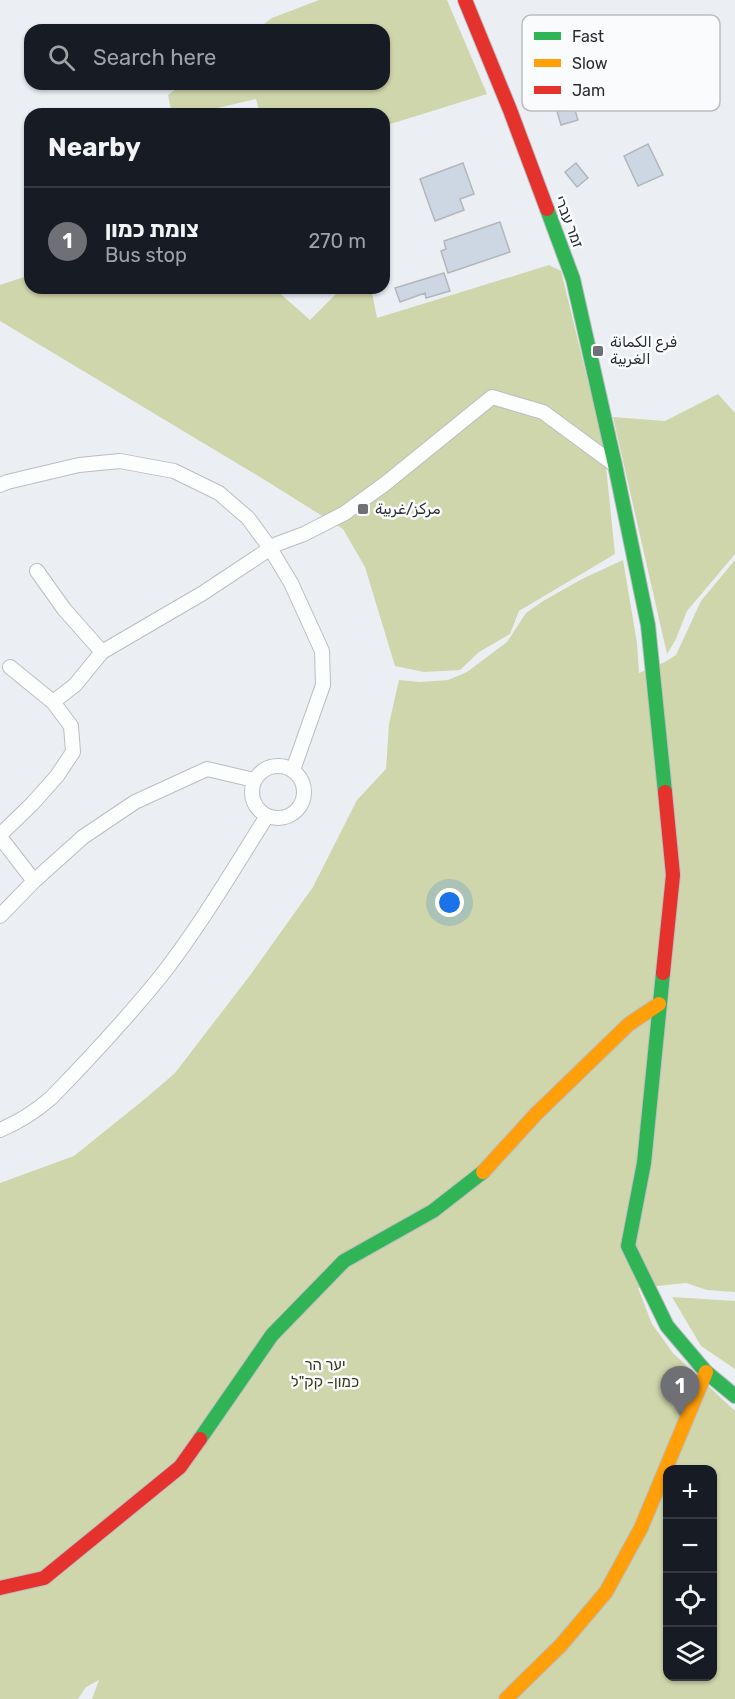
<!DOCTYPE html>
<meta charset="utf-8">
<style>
body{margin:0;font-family:Rubik,Cairo,Heebo,sans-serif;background:#242831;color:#f1f3f6}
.controls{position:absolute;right:18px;bottom:18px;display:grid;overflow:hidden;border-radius:12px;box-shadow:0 2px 4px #0004}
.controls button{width:54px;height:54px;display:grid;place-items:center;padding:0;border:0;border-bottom:2px solid #363941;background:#171b24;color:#f1f3f6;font:30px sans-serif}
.you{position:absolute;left:450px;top:903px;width:21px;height:21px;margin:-15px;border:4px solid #fff;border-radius:50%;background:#1a73e8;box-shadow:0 0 0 9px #1a73e833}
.badge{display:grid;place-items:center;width:39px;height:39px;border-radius:50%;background:#6e7075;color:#fff;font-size:20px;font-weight:700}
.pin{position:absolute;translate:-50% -50px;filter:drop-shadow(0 2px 3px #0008)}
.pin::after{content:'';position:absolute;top:32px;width:21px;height:18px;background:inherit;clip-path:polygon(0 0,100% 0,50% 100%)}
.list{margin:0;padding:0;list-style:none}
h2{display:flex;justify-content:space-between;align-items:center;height:78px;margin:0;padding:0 24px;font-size:26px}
h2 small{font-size:20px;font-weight:400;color:#9ea1a6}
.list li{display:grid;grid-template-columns:39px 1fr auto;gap:18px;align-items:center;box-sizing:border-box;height:108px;padding:0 24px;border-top:2px solid #363941}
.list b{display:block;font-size:22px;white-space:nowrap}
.list p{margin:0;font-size:20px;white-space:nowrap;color:#9ea1a6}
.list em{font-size:20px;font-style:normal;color:#9ea1a6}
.icon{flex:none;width:33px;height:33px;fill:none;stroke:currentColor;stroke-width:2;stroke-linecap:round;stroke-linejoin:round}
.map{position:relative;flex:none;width:735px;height:1699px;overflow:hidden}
.search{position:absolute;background:#171b24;box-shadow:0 2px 4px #0004;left:24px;top:24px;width:366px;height:66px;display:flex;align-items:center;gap:15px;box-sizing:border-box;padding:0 21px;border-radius:18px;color:#9ea1a6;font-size:22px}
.panel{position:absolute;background:#171b24;box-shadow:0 2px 4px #0004;left:24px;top:108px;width:366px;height:186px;border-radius:18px}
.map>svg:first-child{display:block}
.green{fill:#d0d6ab;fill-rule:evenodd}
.building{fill:#cdd6e3;stroke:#b3b7bb;stroke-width:1.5}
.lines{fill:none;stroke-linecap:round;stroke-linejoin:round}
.street-casing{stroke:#babec1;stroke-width:16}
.fast-casing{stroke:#babec1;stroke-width:16}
.slow-casing{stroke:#babec1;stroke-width:16}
.jam-casing{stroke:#babec1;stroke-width:16}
.street{stroke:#fcfdfd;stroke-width:14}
.fast{stroke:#30b455;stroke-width:14}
.slow{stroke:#ff9f0a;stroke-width:14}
.jam{stroke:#e5322d;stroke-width:14}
.poi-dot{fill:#6e7075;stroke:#f9fbfd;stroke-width:2}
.labels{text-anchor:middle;stroke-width:5;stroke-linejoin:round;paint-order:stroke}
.street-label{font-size:15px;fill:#2a2c30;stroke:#f9fbfd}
.poi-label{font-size:15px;fill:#2a2c30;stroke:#f9fbfd;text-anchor:start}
.park-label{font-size:15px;fill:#373a15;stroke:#f9fbfd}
.key{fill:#f9fbfd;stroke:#bbbdc0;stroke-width:1.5}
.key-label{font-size:16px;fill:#2a2c30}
</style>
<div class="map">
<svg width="735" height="1699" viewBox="0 0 735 1699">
<rect width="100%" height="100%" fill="#ebeff4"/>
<!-- green -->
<path class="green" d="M319,0h128l40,94 -103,32v-12h-124l-4,-15 -64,15h-20l-4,-19 15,-11h201v-54h-128l16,-12z
M549,265l12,6 43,176 11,107 -96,57 -9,23 -31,18 -19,18 -36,2 -29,-6 -30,-99 -22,-38 -75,-47 -268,-161v-36l30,-10v13h244l36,32 32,-32h29l6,30z
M718,394l17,19v141l-48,57 -11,28 -9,15 -54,-237 52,4z
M623,560l14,83 2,30 26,-11 11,-7 25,-54 34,-41v732l-28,-2 -21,-7 -48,5 14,36 21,29 62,58v288h-643l7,-19 -13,7 -8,12h-78v-516l74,-27 72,-58 29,-25 76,-99 62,-87 44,-87 29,-31 3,-45 10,-44 21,2 28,-2 19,-8 40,-30 19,-29 17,-12 39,-22zM668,1470h44v206h-44z
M672,1297l63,4v68l-34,-23z"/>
<!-- building -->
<path class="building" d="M571,96l7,24 -17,5 -7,-24z
M648,144l15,31 -25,11 -14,-30z
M463,163l11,31 -14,5 4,11 -29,11 -15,-42z
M576,163l12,15 -11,9 -12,-15z
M500,222l10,30 -62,21 -7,-22 5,-2 -2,-8z
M444,273l6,18 -24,7 -1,-5 -25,9 -5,-14z"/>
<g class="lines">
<defs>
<path id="street" d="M0,485l7,-3 72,-17 41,-4 54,10 45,22 29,25 22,30 21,35 31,68 1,34 -30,85
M37,571l27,38 38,43
M10,667l43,35 22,-17 27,-33 101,-59 74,-49 27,-10 41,-21 41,-30 106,-86 51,15 72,53
M252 792a26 26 0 1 1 52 0a26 26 0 1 1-52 0Z
M0,835l32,-31 25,-28 16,-24 -2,-26 -18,-24
M0,837l34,44 -34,35
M34,881l49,-44 52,-35 72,-33 47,11
M0,1130c19,-8 36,-19 51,-32 38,-39 76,-80 110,-122 39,-50 72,-106 106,-160"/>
<path id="fast" d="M547,209l26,70 42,186 33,160 17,167
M663,973l-19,190 -16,83 39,80 39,46 29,24
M200,1439l72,-104 72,-74 89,-50 50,-39"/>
<path id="slow" d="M483,1172l53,-58 93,-90 30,-20
M506,1699l55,-54 45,-53 35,-64 65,-156"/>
<path id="jam" d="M465,0l45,110 37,99
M663,973l10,-98 -8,-83
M0,1588l44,-10 136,-111 20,-28"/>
</defs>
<!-- street casing -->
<use href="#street" class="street-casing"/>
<!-- fast casing -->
<use href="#fast" class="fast-casing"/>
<!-- slow casing -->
<use href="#slow" class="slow-casing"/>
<!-- jam casing -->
<use href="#jam" class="jam-casing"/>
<!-- street -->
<use href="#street" class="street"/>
<!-- fast -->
<use href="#fast" class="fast"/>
<!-- slow -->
<use href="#slow" class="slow"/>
<!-- jam -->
<use href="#jam" class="jam"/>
</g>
<!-- markers -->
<g class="poi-dot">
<rect x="592" y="345" width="12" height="12" rx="3"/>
<rect x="357" y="503" width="12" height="12" rx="3"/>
</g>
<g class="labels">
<!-- street labels -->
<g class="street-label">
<text transform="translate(569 222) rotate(69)" y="5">זמר עברי</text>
</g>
<!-- poi labels -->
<g class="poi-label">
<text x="610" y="347">فرع الكمانة<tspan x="610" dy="17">الغربية</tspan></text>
<text x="375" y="514">مركز/غربية</text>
</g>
<!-- park labels -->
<g class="park-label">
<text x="325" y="1370">יער הר<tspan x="325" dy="17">כמון- קק"ל</tspan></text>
</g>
</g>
<!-- legend -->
<rect x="522" y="15" width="198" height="96" rx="9" class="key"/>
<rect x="534" y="32" width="27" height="8" fill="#30b455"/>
<rect x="534" y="59" width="27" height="8" fill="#ff9f0a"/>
<rect x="534" y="86" width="27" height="8" fill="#e5322d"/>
<g class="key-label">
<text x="572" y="42">Fast</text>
<text x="572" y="69">Slow</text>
<text x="572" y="96">Jam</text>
</g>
</svg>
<div class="controls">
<button>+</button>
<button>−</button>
<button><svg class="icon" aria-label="locate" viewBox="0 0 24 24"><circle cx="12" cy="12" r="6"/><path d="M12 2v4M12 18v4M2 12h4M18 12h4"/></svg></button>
<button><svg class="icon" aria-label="layers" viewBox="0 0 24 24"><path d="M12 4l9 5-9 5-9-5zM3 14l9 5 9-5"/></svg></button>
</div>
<div class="you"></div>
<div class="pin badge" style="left:680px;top:1416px">1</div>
<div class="search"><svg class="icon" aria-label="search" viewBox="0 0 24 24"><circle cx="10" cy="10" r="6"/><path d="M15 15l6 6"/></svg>Search here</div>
<section class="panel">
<h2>Nearby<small></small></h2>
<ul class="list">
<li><span class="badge">1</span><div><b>צומת כמון</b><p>Bus stop</p></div><em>270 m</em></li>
</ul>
</section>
</div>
